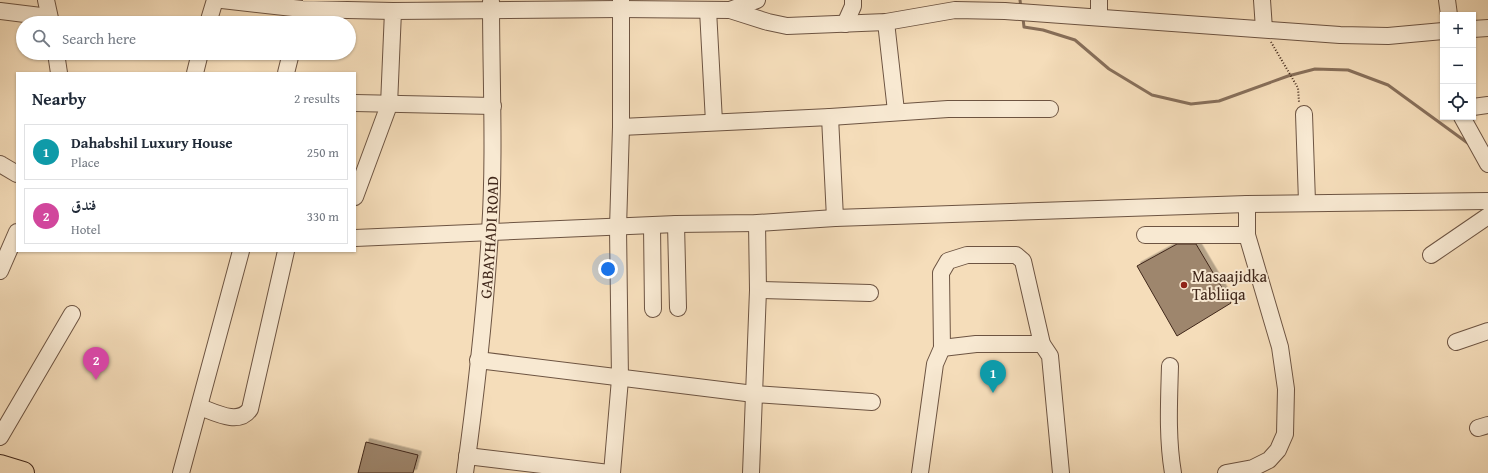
<!DOCTYPE html>
<meta charset="utf-8">
<style>
body{margin:0;font-family:"Gentium Book Plus",Amiri,serif;background:#f6f6f7;color:#1f2937}
.controls{position:absolute;right:12px;top:12px;display:grid;overflow:hidden;border-radius:0px;box-shadow:0 1px 3px #0004}
.controls button{width:36px;height:36px;display:grid;place-items:center;padding:0;border:0;border-bottom:1px solid #e0e1e3;background:#fff;color:#1f2937;font:20px sans-serif}
.you{position:absolute;left:608px;top:269px;width:14px;height:14px;margin:-10px;border:3px solid #fff;border-radius:50%;background:#1a73e8;box-shadow:0 0 0 6px #1a73e833}
.badge{display:grid;place-items:center;width:26px;height:26px;border-radius:50%;background:#1a73e8;color:#fff;font-size:13px;font-weight:700}
.pin{position:absolute;translate:-50% -33px;filter:drop-shadow(0 1px 2px #0008)}
.pin::after{content:'';position:absolute;top:21px;width:14px;height:12px;background:inherit;clip-path:polygon(0 0,100% 0,50% 100%)}
.list{margin:0;padding:0;list-style:none}
h2{display:flex;justify-content:space-between;align-items:center;height:52px;margin:0;padding:0 16px;font-size:17px}
h2 small{font-size:13px;font-weight:400;color:#747a83}
.list li{display:grid;grid-template-columns:26px 1fr auto;gap:12px;align-items:center;box-sizing:border-box;height:56px;margin:0 8px 8px;padding:0 8px;border:1px solid #e0e1e3;border-radius:0px}
.list b{display:block;font-size:15px;white-space:nowrap}
.list p{margin:0;font-size:13px;white-space:nowrap;color:#747a83}
.list em{font-size:13px;font-style:normal;color:#747a83}
.icon{flex:none;width:22px;height:22px;fill:none;stroke:currentColor;stroke-width:2;stroke-linecap:round;stroke-linejoin:round}
.map{position:relative;flex:none;width:1488px;height:473px;overflow:hidden}
.search{position:absolute;background:#fff;box-shadow:0 1px 3px #0004;left:16px;top:16px;width:340px;height:44px;display:flex;align-items:center;gap:10px;box-sizing:border-box;padding:0 14px;border-radius:22px;color:#747a83;font-size:15px}
.panel{position:absolute;background:#fff;box-shadow:0 1px 3px #0004;left:16px;top:72px;width:340px;height:180px;border-radius:0px}
.map>svg:first-child{display:block}
.lines{fill:none;stroke-linecap:round;stroke-linejoin:round}
.stream{stroke:#876f5a;stroke-width:3}
.building{fill:#9e866d;stroke:#40271a;filter:url(#shadow)}
.minor-casing{stroke:#6d5442;stroke-width:18}
.highway-casing{stroke:#40271a;stroke-width:24}
.path{stroke:#40271a;stroke-width:2;stroke-dasharray:1 2;stroke-linecap:butt}
.minor{stroke:#f8e9d2;stroke-width:16}
.highway{stroke:#f5ddba;stroke-width:22}
.poi-dot{fill:#8f2418;stroke:#f8e9d2;stroke-width:1.5}
.labels{text-anchor:middle;stroke-width:4;stroke-linejoin:round;paint-order:stroke}
.street-label{font-size:16px;fill:#40271a;stroke:#f8e9d2}
.poi-label{font-size:16px;fill:#40271a;stroke:#f8e9d2;text-anchor:start}
</style>
<div class="map">
<svg width="1488" height="473" viewBox="0 0 1488 473">
<defs>
<filter id="shadow"><feDropShadow dx="3.5" dy="-3.5" stdDeviation="0" flood-color="#0004"/></filter>
</defs>
<rect width="100%" height="100%" fill="#f5ddba"/>
<filter id="stains"><feTurbulence type="fractalNoise" baseFrequency=".005" numOctaves="4"/><feColorMatrix values="0 0 0 0 .2 0 0 0 0 .09 0 0 0 0 .02 0 0 0 .5 -.17"/></filter>
<radialGradient id="worn" r=".72"><stop offset=".6" stop-color="#630" stop-opacity="0"/><stop offset="1" stop-color="#630" stop-opacity=".3"/></radialGradient>
<g class="lines">
<!-- stream -->
<path class="stream" d="M1020,0l1,8
M1023,18l1,9 19,3 32,10 34,29 43,26 39,9 28,-3 69,-25 27,-7 33,1 40,15 81,59"/>
</g>
<!-- building -->
<path class="building" d="M1177,244h19l35,59 -54,33 -40,-70z
M366,442l52,13 -5,18h-55z"/>
<g class="lines">
<defs>
<g id="minor">
<path d="M46,0l5,23"/>
<path d="M222,0l80,9 91,2"/>
<path d="M1262,0l2,29"/>
<path d="M1447,0l2,15"/>
<path d="M708,10l6,112"/>
<path d="M730,10l27,-10"/>
<path d="M0,11l49,6"/>
<path d="M1099,17v-17"/>
<path d="M886,22l10,89"/>
<path d="M208,23l7,-23"/>
<path d="M845,24l8,-18v-6"/>
<path d="M1473,29l15,-1"/>
<path d="M56,53l3,20"/>
<path d="M195,73l5,-20"/>
<path d="M286,73l5,-20"/>
<path d="M355,103l138,3"/>
<path d="M1473,107l15,-2"/>
<path d="M1304,114l3,88"/>
<path d="M830,117l118,-8h102"/>
<path d="M1462,117l26,47"/>
<path d="M621,127l209,-10 5,101"/>
<path d="M0,164l17,10"/>
<path d="M355,197l34,-92 4,-94 227,-2 110,1 38,12 19,4 99,-4 69,-12 50,1 335,24 48,1 55,-5"/>
<path d="M676,224l2,84"/>
<path d="M652,226l1,83"/>
<path d="M1145,235h102"/>
<path d="M355,238l321,-14 81,-1 78,-5 412,-14 241,-3"/>
<path d="M1431,255l57,-39"/>
<path d="M0,271l17,-39"/>
<path d="M758,290l112,3"/>
<path d="M1456,342l32,-11"/>
<path d="M942,348l34,-4h66"/>
<path d="M478,360l276,34 118,8"/>
<path d="M1170,366c-1,36 -3,71 3,107"/>
<path d="M200,407c14,5 39,19 50,2l36,-158"/>
<path d="M1478,428l10,-3"/>
<path d="M0,437l72,-123"/>
<path d="M467,456l142,17"/>
<path d="M181,473l60,-222"/>
<path id="s1" d="M465,473c11,-79 20,-161 25,-241 5,-77 1,-154 1,-230"/>
<path d="M612,473l8,-94 -2,-151 3,-101v-127"/>
<path d="M751,473l7,-183 -1,-67"/>
<path d="M920,473l15,-109 7,-16 -1,-75 7,-12 19,-6h49l7,6 19,83 8,12 11,117"/>
<path d="M1226,473l27,-5 16,-8 9,-10 7,-16 1,-45 -6,-42 -33,-112v-31"/>
</g>
<path id="highway" d="M0,466l23,7"/>
</defs>
<!-- minor casing -->
<use href="#minor" class="minor-casing"/>
<!-- highway casing -->
<use href="#highway" class="highway-casing"/>
<!-- path -->
<path class="path" d="M1271,42l27,46 1,14"/>
<!-- minor -->
<use href="#minor" class="minor"/>
<!-- highway -->
<use href="#highway" class="highway"/>
</g>
<!-- markers -->
<circle class="poi-dot" cx="1184" cy="285" r="4"/>
<g class="labels">
<!-- street labels -->
<g class="street-label">
<text dy="6" stroke="none"><textPath href="#s1" startOffset="237">GABAYHADI ROAD</textPath></text>
</g>
<!-- poi labels -->
<g class="poi-label">
<text x="1192" y="282">Masaajidka<tspan x="1192" dy="18">Tabliiqa</tspan></text>
</g>
</g>
<rect width="100%" height="100%" filter="url(#stains)"/>
<rect width="100%" height="100%" fill="url(#worn)"/>
</svg>
<div class="controls">
<button>+</button>
<button>−</button>
<button><svg class="icon" aria-label="locate" viewBox="0 0 24 24"><circle cx="12" cy="12" r="6"/><path d="M12 2v4M12 18v4M2 12h4M18 12h4"/></svg></button>
</div>
<div class="you"></div>
<div class="pin badge" style="left:993px;top:393px;background:#0f9aa8">1</div>
<div class="pin badge" style="left:96px;top:380px;background:#d1479c">2</div>
<div class="search"><svg class="icon" aria-label="search" viewBox="0 0 24 24"><circle cx="10" cy="10" r="6"/><path d="M15 15l6 6"/></svg>Search here</div>
<section class="panel">
<h2>Nearby<small>2 results</small></h2>
<ul class="list">
<li><span class="badge" style="background:#0f9aa8">1</span><div><b>Dahabshil Luxury House</b><p>Place</p></div><em>250 m</em></li>
<li><span class="badge" style="background:#d1479c">2</span><div><b>فندق</b><p>Hotel</p></div><em>330 m</em></li>
</ul>
</section>
</div>
